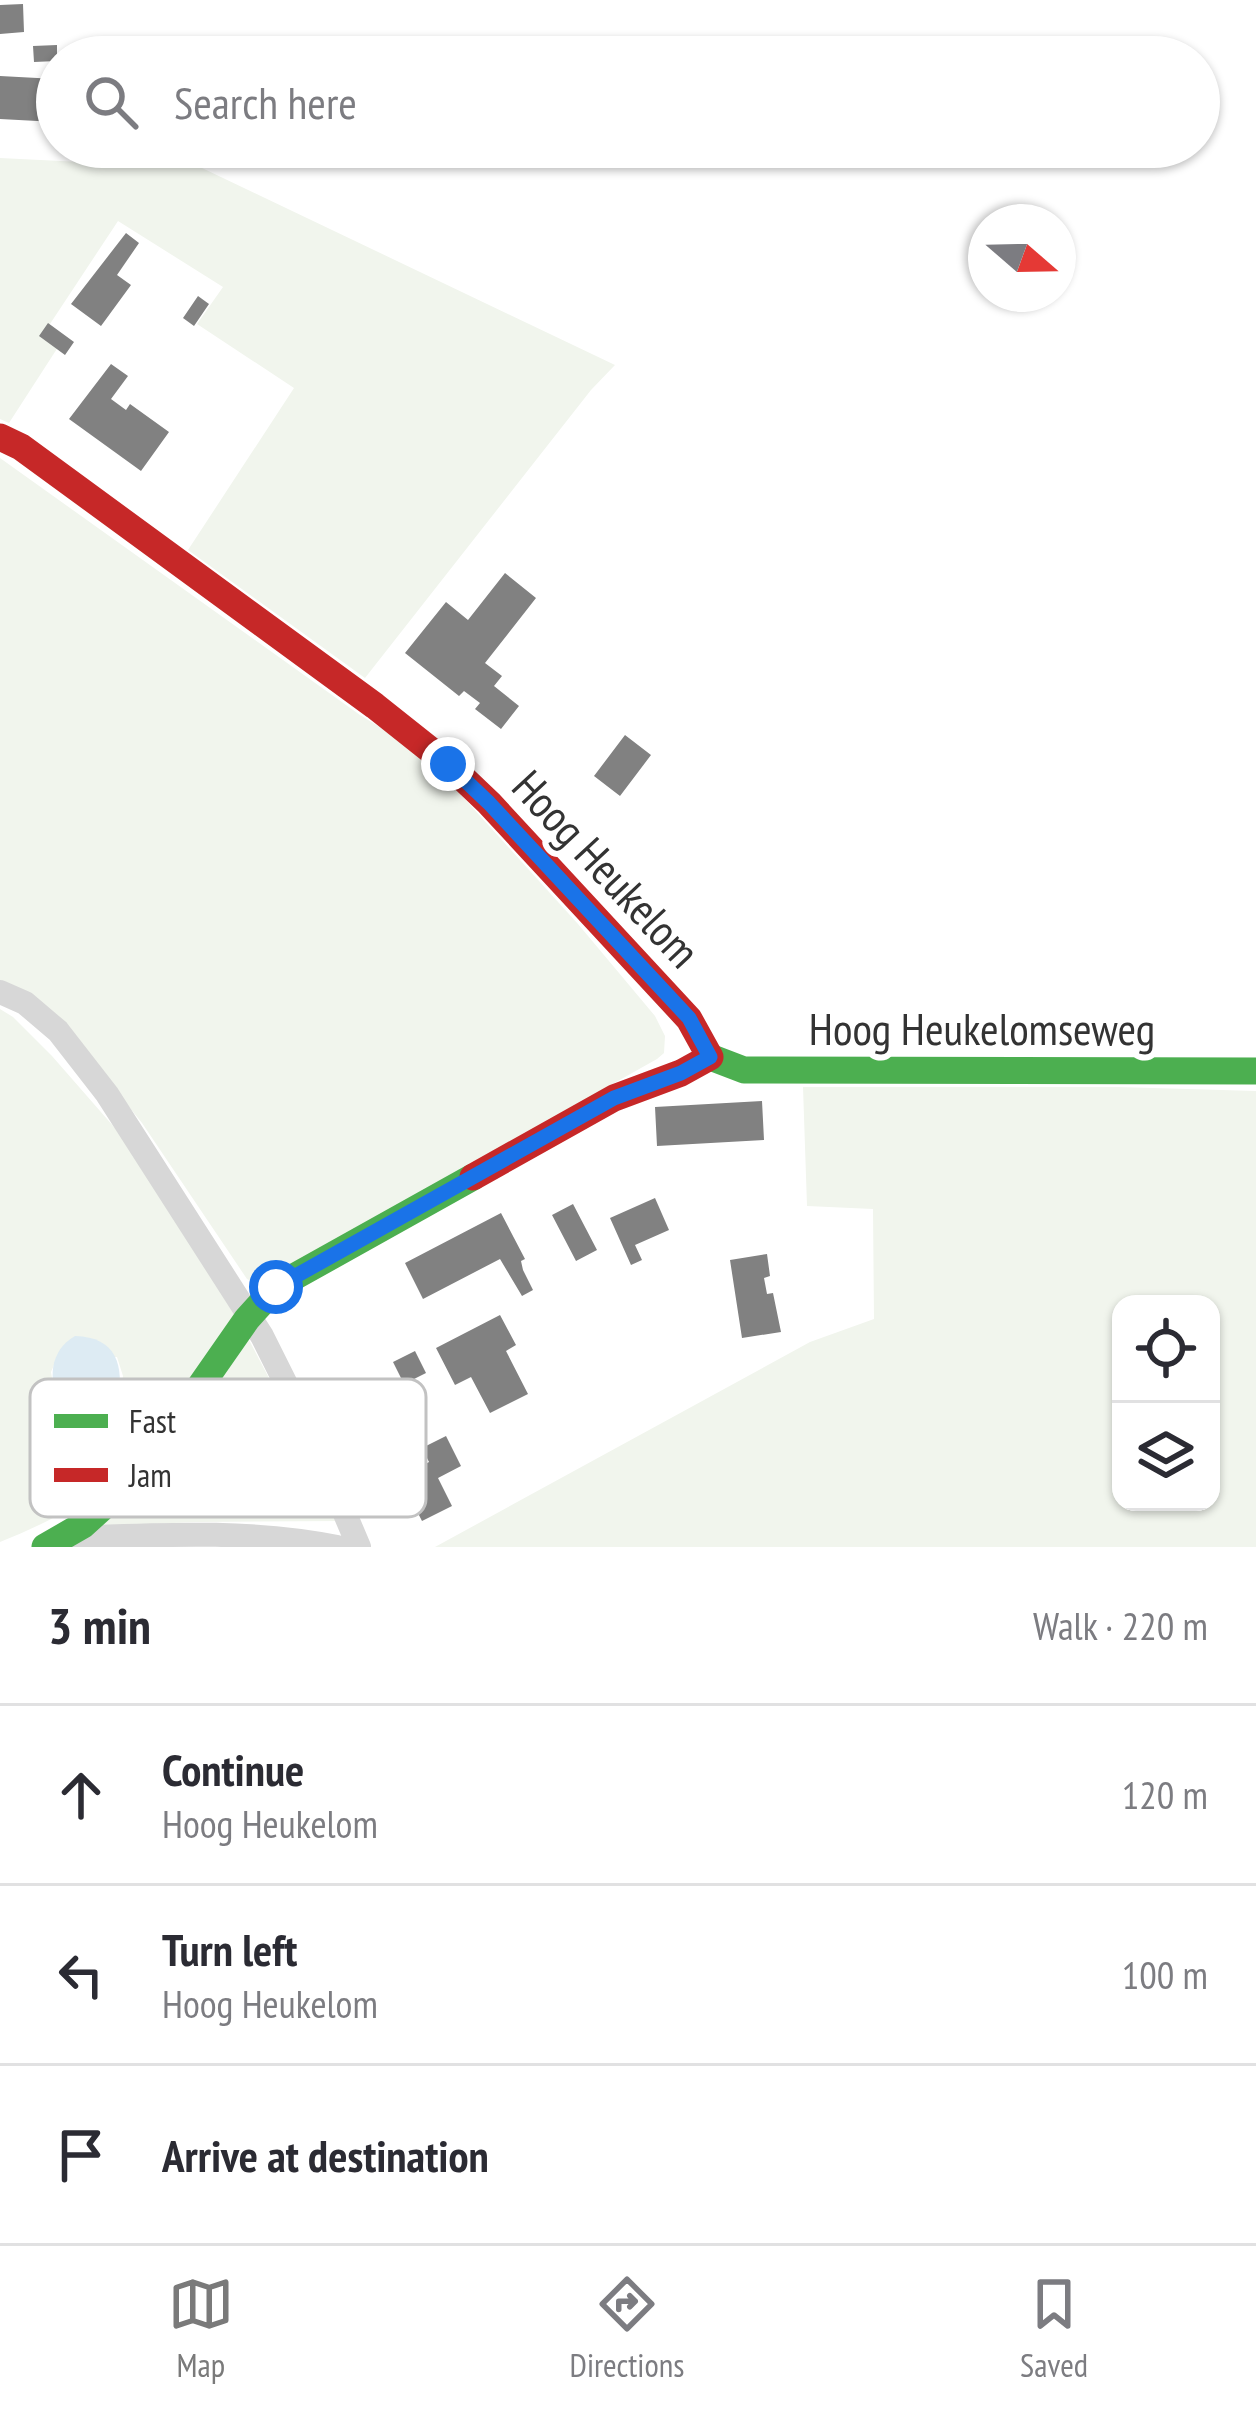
<!DOCTYPE html>
<meta charset="utf-8">
<style>
body{margin:0;font-family:"PT Sans Narrow",sans-serif;background:#f2f2f3;color:#2b2b33}
.controls{position:absolute;right:36px;bottom:36px;display:grid;overflow:hidden;border-radius:24px;box-shadow:0 3px 9px #0004}
.controls button{width:108px;height:108px;display:grid;place-items:center;padding:0;border:0;border-bottom:3px solid #e1e1e2;background:#fff;color:#2b2b33;font:60px sans-serif}
.compass{position:absolute;left:968px;top:204px;width:108px;height:108px;border-radius:50%;background:#fff;box-shadow:0 3px 9px #0004;rotate:110deg}
.stop{position:absolute;width:36px;height:36px;margin:-27px;border:9px solid #1a73e8;border-radius:50%;background:#fff}
.stop.end{background:#1a73e8;border-color:#fff;box-shadow:0 3px 12px #0008}
.list{margin:0;padding:0;list-style:none}
h2{display:flex;justify-content:space-between;align-items:center;height:156px;margin:0;padding:0 48px;font-size:51px}
h2 small{font-size:39px;font-weight:400;color:#7c7c81}
.list li{display:grid;grid-template-columns:78px 1fr auto;gap:36px;align-items:center;box-sizing:border-box;height:180px;padding:0 48px;border-top:3px solid #e1e1e2}
.list b{display:block;font-size:45px;white-space:nowrap}
.list p{margin:0;font-size:39px;white-space:nowrap;color:#7c7c81}
.list em{font-size:39px;font-style:normal;color:#7c7c81}
.icon{flex:none;width:66px;height:66px;fill:none;stroke:currentColor;stroke-width:2;stroke-linecap:round;stroke-linejoin:round}
.map{position:relative;flex:none;width:1256px;height:1547px;overflow:hidden}
.search{position:absolute;background:#fff;box-shadow:0 3px 9px #0004;left:36px;right:36px;top:36px;height:132px;display:flex;align-items:center;gap:30px;box-sizing:border-box;padding:0 42px;border-radius:66px;color:#7c7c81;font-size:45px}
.sheet{height:696px;background:#fff}
nav{display:flex;justify-content:space-around;align-items:center;box-sizing:border-box;height:168px;border-top:3px solid #e1e1e2;background:#fff;font-size:33px;color:#7c7c81}
nav a{display:grid;justify-items:center;gap:6px}
nav .on{color:#7a7a7a}
.map>svg:first-child{display:block}
.green{fill:#f1f5ed;fill-rule:evenodd}
.water{fill:#ddebf3}
.building{fill:#818181}
.lines{fill:none;stroke-linecap:round;stroke-linejoin:round}
.street{stroke:#d7d7d7;stroke-width:24}
.fast{stroke:#4caf50;stroke-width:27}
.jam{stroke:#c62828;stroke-width:27}
.route{stroke:#1a73e8;stroke-width:15}
.labels{text-anchor:middle;stroke-width:12;stroke-linejoin:round;paint-order:stroke}
.street-label{font-size:45px;fill:#333;stroke:#fff}
.key{fill:#fff;stroke:#c2c2c2;stroke-width:3}
.key-label{font-size:33px;fill:#333}
</style>
<div class="map">
<svg width="1256" height="1547" viewBox="0 0 1256 1547">
<rect width="100%" height="100%" fill="#fff"/>
<!-- green -->
<path class="green" d="M0,158l202,10 413,197 -24,25 -226,288 -177,-128 106,-162 -97,-64 26,-37 -105,-66 -70,106 14,14 -53,82 -9,-4z
M0,458l360,257 44,27 38,32 136,150 77,92 10,20 -1,17 -7,6 -400,225 -10,-5 -105,-156 -50,-62 -92,-81z
M0,1009l13,8 39,39 76,87 109,171c-37,49 -71,103 -112,149 -32,38 -80,61 -125,79zM117,1357l6,19 -5,25 -12,8 -25,4 -26,-18 -4,-23 3,-7z
M803,1087h315l138,4v456h-821l375,-205 64,-23 -1,-110 -66,-3zM1121,1304h90v198h-90z
M249,1340l95,181 -148,1 -112,5z"/>
<!-- water -->
<path class="water" d="M75,1336c42,1 49,30 43,65 -20,14 -35,13 -58,5 -12,-26 -11,-55 15,-70z"/>
<!-- building -->
<path class="building" d="M23,4l1,28 -24,2v-29z
M57,45v16l-23,1 -1,-16z
M0,76l56,3v43l-56,-3z
M126,233l13,10 -22,32 14,10 -30,41 -30,-22z
M198,296l11,8 -15,22 -11,-8z
M48,323l26,19 -9,13 -26,-19z
M111,364l17,12 -17,23 15,11 4,-6 39,28 -28,39 -72,-52z
M505,573l31,25 -51,65 17,13 -8,10 25,20 -18,23 -26,-20 5,-6 -16,-12 -5,5 -54,-43 41,-51 22,18z
M625,735l26,20 -31,41 -26,-20z
M762,1101l2,39 -107,6 -2,-39z
M655,1198l14,32 -34,15 7,15 -11,5 -21,-47z
M573,1204l24,46 -21,11 -24,-46z
M501,1213l24,46 -4,2 2,9 10,20 -11,6 -22,-37 -77,40 -18,-36z
M767,1254l3,22 -6,2 3,16 6,-1 8,39 -39,6 -12,-78z
M500,1315l16,30 -10,6 22,43 -38,19 -19,-36 -16,8 -19,-37z
M415,1351l11,22 -22,11 -11,-22z
M446,1436l15,30 -23,12 14,28 -30,15 -22,-43 29,-16 -7,-14z"/>
<g class="lines">
<!-- street -->
<path class="street" d="M0,992l25,11 33,28 49,63 155,242 51,102 46,109
M64,1538c91,-3 183,-9 273,9"/>
<!-- fast -->
<path class="fast" d="M710,1057l34,13 512,1
M45,1547l38,-22 32,-29 56,-68 76,-109 29,-32 197,-110"/>
<!-- jam -->
<path class="jam" d="M0,437l21,10 354,259 73,58 41,39 200,216 21,38
M473,1177l141,-79 67,-25 29,-16"/>
</g>
<g class="lines">
<!-- route -->
<path class="route" d="M276,1287l338,-189 67,-25 29,-16 -21,-39 -200,-215 -41,-39"/>
</g>
<g class="labels">
<!-- street labels -->
<g class="street-label">
<text transform="translate(606 869) rotate(47)" y="16">Hoog Heukelom</text>
<text x="982" y="1045">Hoog Heukelomseweg</text>
</g>
</g>
<!-- legend -->
<rect x="30" y="1379" width="396" height="138" rx="18" class="key"/>
<rect x="54" y="1414" width="54" height="14" fill="#4caf50"/>
<rect x="54" y="1468" width="54" height="14" fill="#c62828"/>
<g class="key-label">
<text x="129" y="1433">Fast</text>
<text x="129" y="1487">Jam</text>
</g>
</svg>
<div class="controls">
<button><svg class="icon" aria-label="locate" viewBox="0 0 24 24"><circle cx="12" cy="12" r="6"/><path d="M12 2v4M12 18v4M2 12h4M18 12h4"/></svg></button>
<button><svg class="icon" aria-label="layers" viewBox="0 0 24 24"><path d="M12 4l9 5-9 5-9-5zM3 14l9 5 9-5"/></svg></button>
</div>
<svg class="compass" viewBox="-18 -18 36 36"><path d="M0-13l5 13h-10z" fill="#e53935"/><path d="M0 13l5-13h-10z" fill="#7c7c81"/></svg>
<div class="stop" style="left:276px;top:1287px"></div>
<div class="stop end" style="left:448px;top:764px"></div>
<div class="search"><svg class="icon" aria-label="search" viewBox="0 0 24 24"><circle cx="10" cy="10" r="6"/><path d="M15 15l6 6"/></svg>Search here</div>
</div>
<section class="sheet">
<h2>3 min<small>Walk · 220 m</small></h2>
<ul class="list">
<li><svg class="icon" aria-label="ahead" viewBox="0 0 24 24"><path d="M12 20V5M6 11l6-6 6 6"/></svg><div><b>Continue</b><p>Hoog Heukelom</p></div><em>120 m</em></li>
<li><svg class="icon" aria-label="left" viewBox="0 0 24 24"><path d="M17 20v-9H6M10 6l-5 5 5 5"/></svg><div><b>Turn left</b><p>Hoog Heukelom</p></div><em>100 m</em></li>
<li><svg class="icon" aria-label="arrive" viewBox="0 0 24 24"><path d="M6 21V4h12l-3 4 3 4H6"/></svg><div><b>Arrive at destination</b></div></li>
</ul>
</section>
<nav>
<a class="on"><svg class="icon" aria-label="map" viewBox="0 0 24 24"><path d="M3 6l6-2 6 2 6-2v14l-6 2-6-2-6 2zM9 4v14M15 6v14"/></svg>Map</a>
<a><svg class="icon" aria-label="directions" viewBox="0 0 24 24"><path d="M12 3l9 9-9 9-9-9zM9 14v-3h6M13 9l2 2-2 2"/></svg>Directions</a>
<a><svg class="icon" aria-label="saved" viewBox="0 0 24 24"><path d="M7 4h10v16l-5-4-5 4z"/></svg>Saved</a>
</nav>
